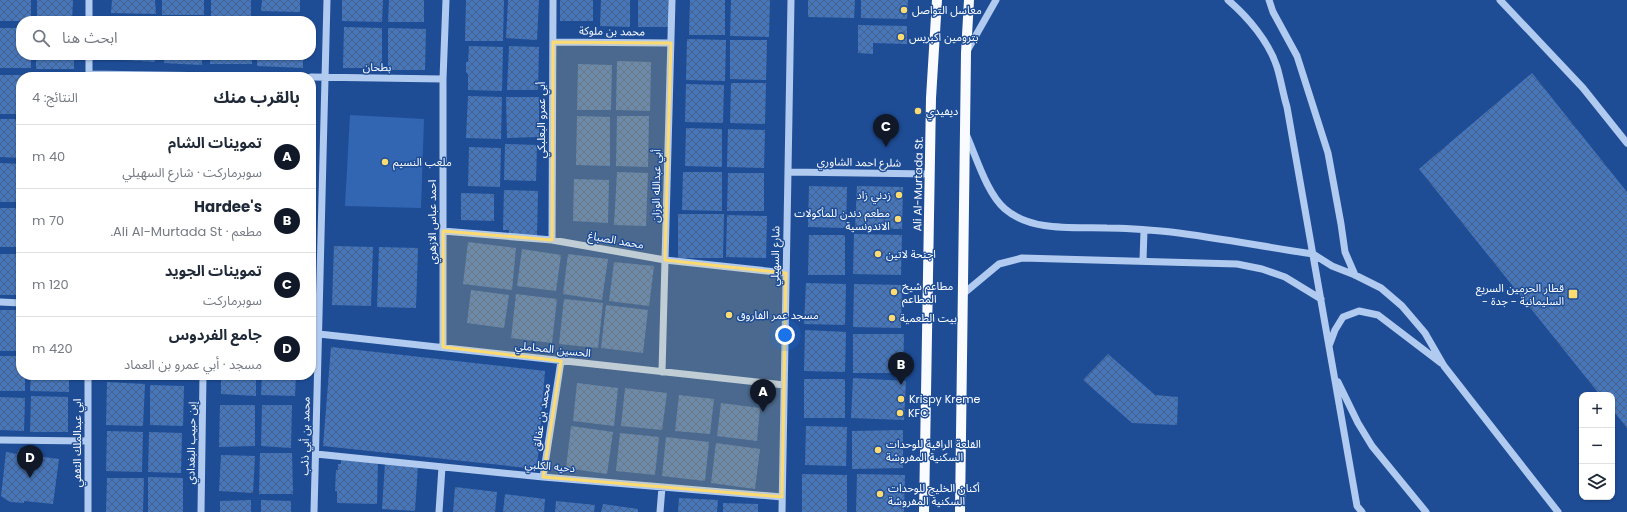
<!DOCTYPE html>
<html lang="ar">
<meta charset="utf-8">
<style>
body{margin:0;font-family:Poppins,"Noto Sans Arabic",sans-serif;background:#f6f6f7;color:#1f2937;direction:rtl}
.controls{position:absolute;right:12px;bottom:12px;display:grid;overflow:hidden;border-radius:8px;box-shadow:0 1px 3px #0004}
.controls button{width:36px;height:36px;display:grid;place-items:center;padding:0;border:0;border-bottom:1px solid #e0e1e3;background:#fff;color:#1f2937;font:20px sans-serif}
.you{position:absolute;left:785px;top:335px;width:14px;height:14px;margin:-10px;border:3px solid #fff;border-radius:50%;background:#1a73e8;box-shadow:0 0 0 6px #1a73e833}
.badge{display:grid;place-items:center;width:26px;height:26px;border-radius:50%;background:#111827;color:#fff;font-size:13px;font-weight:700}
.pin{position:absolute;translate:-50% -33px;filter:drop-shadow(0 1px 2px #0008)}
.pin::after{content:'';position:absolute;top:21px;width:14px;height:12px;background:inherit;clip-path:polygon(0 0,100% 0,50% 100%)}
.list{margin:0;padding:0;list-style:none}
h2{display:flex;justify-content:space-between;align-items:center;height:52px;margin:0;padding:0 16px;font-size:17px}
h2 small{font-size:13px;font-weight:400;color:#747a83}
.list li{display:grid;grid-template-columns:26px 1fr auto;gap:12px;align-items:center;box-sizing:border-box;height:64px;padding:0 16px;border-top:1px solid #e0e1e3}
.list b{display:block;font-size:15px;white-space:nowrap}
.list p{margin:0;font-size:13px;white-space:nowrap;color:#747a83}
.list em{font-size:13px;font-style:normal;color:#747a83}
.icon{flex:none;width:22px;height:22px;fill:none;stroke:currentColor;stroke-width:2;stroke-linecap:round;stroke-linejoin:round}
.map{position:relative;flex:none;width:1627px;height:512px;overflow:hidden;direction:ltr}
.search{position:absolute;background:#fff;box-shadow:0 1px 3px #0004;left:16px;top:16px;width:300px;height:44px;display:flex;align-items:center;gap:10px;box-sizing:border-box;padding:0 14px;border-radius:16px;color:#747a83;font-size:15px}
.panel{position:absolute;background:#fff;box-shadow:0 1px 3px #0004;left:16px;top:72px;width:300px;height:308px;border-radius:16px;direction:rtl}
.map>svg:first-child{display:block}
.green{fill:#3266b3}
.building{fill:url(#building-cross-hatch)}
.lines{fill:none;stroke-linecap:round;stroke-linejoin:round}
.minor{stroke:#b1caef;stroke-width:7}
.major{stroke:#f9fbff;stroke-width:10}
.marked{fill:#fedb70;fill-opacity:0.2;stroke:#fedb70;stroke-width:3;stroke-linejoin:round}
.poi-dot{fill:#fedb70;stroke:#1e4d96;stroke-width:1.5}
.labels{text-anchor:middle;stroke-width:3;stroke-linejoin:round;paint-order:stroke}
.poi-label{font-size:11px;fill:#fff;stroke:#1e4d96;text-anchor:start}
.street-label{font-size:11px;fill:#fff;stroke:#1e4d96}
</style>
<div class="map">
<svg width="1627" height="512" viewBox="0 0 1627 512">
<defs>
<pattern id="building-cross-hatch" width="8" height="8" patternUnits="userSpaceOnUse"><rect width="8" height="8" fill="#4676bc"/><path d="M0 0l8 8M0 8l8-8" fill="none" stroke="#496184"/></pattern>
</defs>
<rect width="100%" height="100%" fill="#1e4d96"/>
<!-- green -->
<path class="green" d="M350,115l74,4 -3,89 -76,-2z"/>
<!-- building -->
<path class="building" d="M0,0h31v21h-31z
M37,0h36l-1,21h-35z
M112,0h43l1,14 -45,-1z
M162,0h42v15h-42z
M211,0h40v17h-40z
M262,0h38v12l-39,-1z
M342,0h41l-1,22 -40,-1z
M389,0h35v22h-36z
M466,0h38l-1,41h-38z
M508,0h31l-2,40 -31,-2z
M560,0h33v21h-33z
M601,0h29v27l-30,-1z
M638,0h30l1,27h-31z
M690,0h35v35h-36z
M731,0h39l-1,37 -39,-1z
M808,0h47l-1,18 -46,-1z
M861,0h47l-1,19 -46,-1z
M858,25l49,1v18l-34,-1v11l-15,-1z
M344,27l38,1v40h-39z
M0,28h21v27h10v13h-31z
M388,28l38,1 -1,41h-37z
M687,39l39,1 -1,41 -39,-1z
M730,40h37l-1,40 -36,-1z
M469,46l34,1 -1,44 -34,-1v-16l-2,-2v-10h2z
M509,46l30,1 -1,43h-31z
M36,55h38v14h-38z
M109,55h46v7l-46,-3z
M164,55h38v10l-38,-2z
M210,55h42v9h-42z
M257,55h46v13l-46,-2z
M617,61l34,1 -1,49 -34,-1z
M578,64l34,1 -1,45h-34z
M1532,73l95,119v236l-15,-19v-14h-12l-181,-226z
M0,75h30v2h-9v37h-21z
M36,75h39v2h-39z
M731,83h35l-1,41 -35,-1z
M686,84l38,1 -1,38 -38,-1z
M468,96l34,1 -1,42 -35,-1z
M506,97h33v40l-32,1z
M577,116l33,1v49l-34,-1z
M617,116h32l-1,51 -32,-1z
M0,119h21v39l-21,-1z
M686,128l36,1v38l-37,-1z
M728,129l37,1 -1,38 -37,-1z
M505,144l32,1 -1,36 -32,-1z
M469,147l32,1 -1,39 -32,-1z
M0,163l21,1v38h-21z
M617,172l31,1 -2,53 -32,-1z
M683,172h39v39l-40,-1z
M728,173h36v38h-37z
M574,179l35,1 -1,43 -35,-2z
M809,186l38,1 -1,41 -38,-1z
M857,186l46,1 -1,42 -47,-1z
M504,190l34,1 -1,44h-28v-5h-6z
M461,193l33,1v27l-33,-1z
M0,208h21v39h-21z
M678,214h46l-1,44h-45z
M727,215l40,1 -1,42 -40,-1z
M854,234l48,1 -1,40 -48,-1z
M809,235h36v40h-37z
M468,242l48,6 -4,42 -49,-6z
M334,246l39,1 -2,59 -39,-1z
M379,247l39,1 -2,60 -39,-1z
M522,249l39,6 -5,36 -39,-5z
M0,254h21v41h-21z
M568,254l40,5 -6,41 -39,-6z
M614,262l40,4 -5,40 -40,-5z
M806,283l40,1 -1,41 -41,-1z
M854,284l48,1 -1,43 -48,-1z
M471,290l38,5 -5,33 -37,-5z
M516,294l41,5 -5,44 -41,-5z
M564,299l39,4 -5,45 -39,-4z
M606,305l42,5 -5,43 -42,-5z
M0,310h21v41h-21z
M805,330l41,2 -1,40 -41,-1z
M853,334h51l-1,39h-50z
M331,347l214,24 -8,98 -214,-23z
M1108,354l47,41 23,2 -1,28 -45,-2 -49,-43z
M0,356h21v19h4v16h-25z
M31,375h38v17l-39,-1z
M221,375h35v21l-35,-2z
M262,375h34l-1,21 -34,-1z
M853,378l53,3 -2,39 -53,-2z
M804,379h41v39h-41z
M107,382l38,2 -2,42 -37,-1z
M577,383l41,5 -4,38 -41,-5z
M150,385l34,1 -1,40 -33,-1z
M625,388l42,5 -5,37 -41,-4z
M679,395l35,4 -4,35 -35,-3z
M31,396l37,1v35h-38z
M0,397l25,1 -1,33 -24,-1z
M721,403l39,5 -3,33 -40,-5z
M220,405h35v41l-36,1z
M262,405h30l-1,43 -30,-2z
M571,426l42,6 -6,42 -41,-6z
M806,426l41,1 -1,39 -41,-1z
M903,430v38l-51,1v-38z
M107,431l36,1 -1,40 -36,-1z
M149,432l33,1 -1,40 -33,-1z
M620,433l39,4 -4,38 -39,-4z
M666,437l43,5 -4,39 -43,-5z
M716,443l44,6 -5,40 -44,-6z
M18,450l12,1 -1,4 30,4 -6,45 -29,-3v2l-14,-1 -9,-6 5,-44 11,2z
M260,453h32l1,41h-34z
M221,455l34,1 -2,37 -34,-2z
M341,459l37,1 -1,44 -40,-1v-12h-2l1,-21h2v-6h3z
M385,463l33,2 -3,46 -33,-2z
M802,474l45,1v37h-45z
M857,474l48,1 -1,37h-48z
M148,477l35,1v34h-35z
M107,478h37l-1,34h-37z
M455,487l42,5 -2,20h-42z
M505,494l40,5 -1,13h-41z
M679,498l39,2 -1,12h-39z
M251,500v12h-31v-11z
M261,500l30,1v11h-30z
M556,501l39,4 -1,7h-39z
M723,503l35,1v8h-35z
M603,504l35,5v3h-37z"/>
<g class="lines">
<!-- minor -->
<path class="minor" d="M1228,0c20,17 41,42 49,67 4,13 6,27 10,40l70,399 5,6
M1269,0l4,12 24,44 31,97 13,71 4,28 10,23
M1500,0l83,88 44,55
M89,21v-21
M553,42l118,1
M967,51l29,-51
M89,74l201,3
M89,77v-22
M311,77l132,2
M966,134c10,22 21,60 39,75 27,23 69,18 102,19 22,0 43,2 64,4 48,6 95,15 142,22l19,12 23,9 26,13 21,18 23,27 19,33 114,146
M788,172l142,2
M443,231l109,9 113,20 121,13
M552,240l1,-240
M1143,261l1,-31
M963,294l36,-30 23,-6 215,6 25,5 23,8 36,22
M0,302l21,1
M311,306h8
M319,334l465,51
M1329,346l6,-16 8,-13 16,-6 19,4 63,48
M443,347v-268l3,-79
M662,372l10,-372
M1338,382l20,41 14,23 54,66
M0,440l88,1
M316,454l227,23 239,20
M543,477l18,-116
M88,512v-137
M201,512l2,-137
M314,512l13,-512
M439,512l3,-45
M660,512l2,-25
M782,512l9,-512"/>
<!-- major -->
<path class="major" d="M924,512l7,-414 6,-98
M960,512l6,-459 3,-53"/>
</g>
<!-- marked area -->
<path class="marked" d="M553,42l118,1 -6,217 121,13 -4,224 -239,-20 18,-116 -118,-14v-116l109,9z"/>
<!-- markers -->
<g class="poi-dot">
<circle cx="904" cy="10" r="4"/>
<circle cx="901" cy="37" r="4"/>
<circle cx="918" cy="111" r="4"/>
<circle cx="385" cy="162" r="4"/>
<circle cx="899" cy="195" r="4"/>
<circle cx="898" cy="219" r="4"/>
<circle cx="878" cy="254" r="4"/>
<circle cx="894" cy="292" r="4"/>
<rect x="1568" y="289" width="10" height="10" rx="2"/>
<circle cx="729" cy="315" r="4"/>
<circle cx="892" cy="318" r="4"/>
<circle cx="901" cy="399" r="4"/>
<circle cx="900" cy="413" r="4"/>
<circle cx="878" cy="450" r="4"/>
<circle cx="880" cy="494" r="4"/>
</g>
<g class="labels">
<!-- poi labels -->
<g class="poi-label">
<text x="912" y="14">معاسل التواصل</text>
<text x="909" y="41">بترومين اكبريس</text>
<text x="926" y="115">ديفيدي</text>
<text x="393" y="166">ملعب النسيم</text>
<text x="891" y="199" text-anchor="end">زدني زاد</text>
<text x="890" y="217" text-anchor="end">مطعم دندن للمأكولات<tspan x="890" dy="13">الاندونسية</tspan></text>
<text x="886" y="258">اجنحة لاتين</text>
<text x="902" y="290">مطاعم شيخ<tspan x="902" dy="13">المطاعم</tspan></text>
<text x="1564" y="292" text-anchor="end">قطار الحرمين السريع<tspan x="1564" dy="13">- السليمانية - جدة</tspan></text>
<text x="737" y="319">مسجد عمر الفاروق</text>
<text x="900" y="322">بيت الطعمية</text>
<text x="909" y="403">Krispy Kreme</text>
<text x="908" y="417">KFC</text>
<text x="886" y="448">القلعة الراقية للوحدات<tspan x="886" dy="13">السكنية المفروشة</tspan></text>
<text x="888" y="492">أكنان الخليج للوحدات<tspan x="888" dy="13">السكنية المفروشة</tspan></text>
</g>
<!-- street labels -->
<g class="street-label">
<text transform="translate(612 31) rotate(1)" y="4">محمد بن ملوكة</text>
<text transform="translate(377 67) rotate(1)" y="4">بطحان</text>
<text transform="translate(541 120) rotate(-90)" y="4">أبي عمرو البعلبكي</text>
<text transform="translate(859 162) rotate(1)" y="4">شلرع احمد الشاوري</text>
<text transform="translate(918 184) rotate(-89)" y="4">Ali Al-Murtada St.</text>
<text transform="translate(656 186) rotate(-89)" y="4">أبي عبدالله الوزان</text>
<text transform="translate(432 222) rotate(-90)" y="4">احمد عباس الازهري</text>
<text transform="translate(616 240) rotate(10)" y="4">محمد الصباغ</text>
<text transform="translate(775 256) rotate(-89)" y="4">شارع السهيلي</text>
<text transform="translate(553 349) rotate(6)" y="4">الحسين المحاملي</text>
<text transform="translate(541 417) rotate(-81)" y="4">محمد بن عفالق</text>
<text transform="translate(305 436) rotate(-89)" y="4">محمد بن أبي ذئب</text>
<text transform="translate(77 443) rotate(-90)" y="4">ابي عبدالملك الثقفي</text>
<text transform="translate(191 443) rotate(-89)" y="4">إبن حبيب البغدادي</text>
<text transform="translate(550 466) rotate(5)" y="4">دحيه الكلبي</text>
</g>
</g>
</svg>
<div class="controls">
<button>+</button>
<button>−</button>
<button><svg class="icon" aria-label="layers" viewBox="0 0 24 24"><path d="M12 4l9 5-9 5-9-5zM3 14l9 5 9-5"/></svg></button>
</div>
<div class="you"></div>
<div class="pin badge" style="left:763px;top:412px">A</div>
<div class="pin badge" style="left:901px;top:385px">B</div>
<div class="pin badge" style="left:886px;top:147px">C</div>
<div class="pin badge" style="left:30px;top:478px">D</div>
<div class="search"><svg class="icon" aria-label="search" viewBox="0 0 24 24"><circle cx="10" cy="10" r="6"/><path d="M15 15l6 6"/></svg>ابحث هنا</div>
<section class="panel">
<h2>بالقرب منك<small>النتائج: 4</small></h2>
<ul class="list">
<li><span class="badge">A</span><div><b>تموينات الشام</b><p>سوبرماركت · شارع السهيلي</p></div><em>40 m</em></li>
<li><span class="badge">B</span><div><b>Hardee's</b><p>مطعم · Ali Al-Murtada St.</p></div><em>70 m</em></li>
<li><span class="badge">C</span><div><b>تموينات الجويد</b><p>سوبرماركت</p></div><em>120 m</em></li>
<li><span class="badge">D</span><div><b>جامع الفردوس</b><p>مسجد · أبي عمرو بن العماد</p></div><em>420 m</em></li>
</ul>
</section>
</div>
